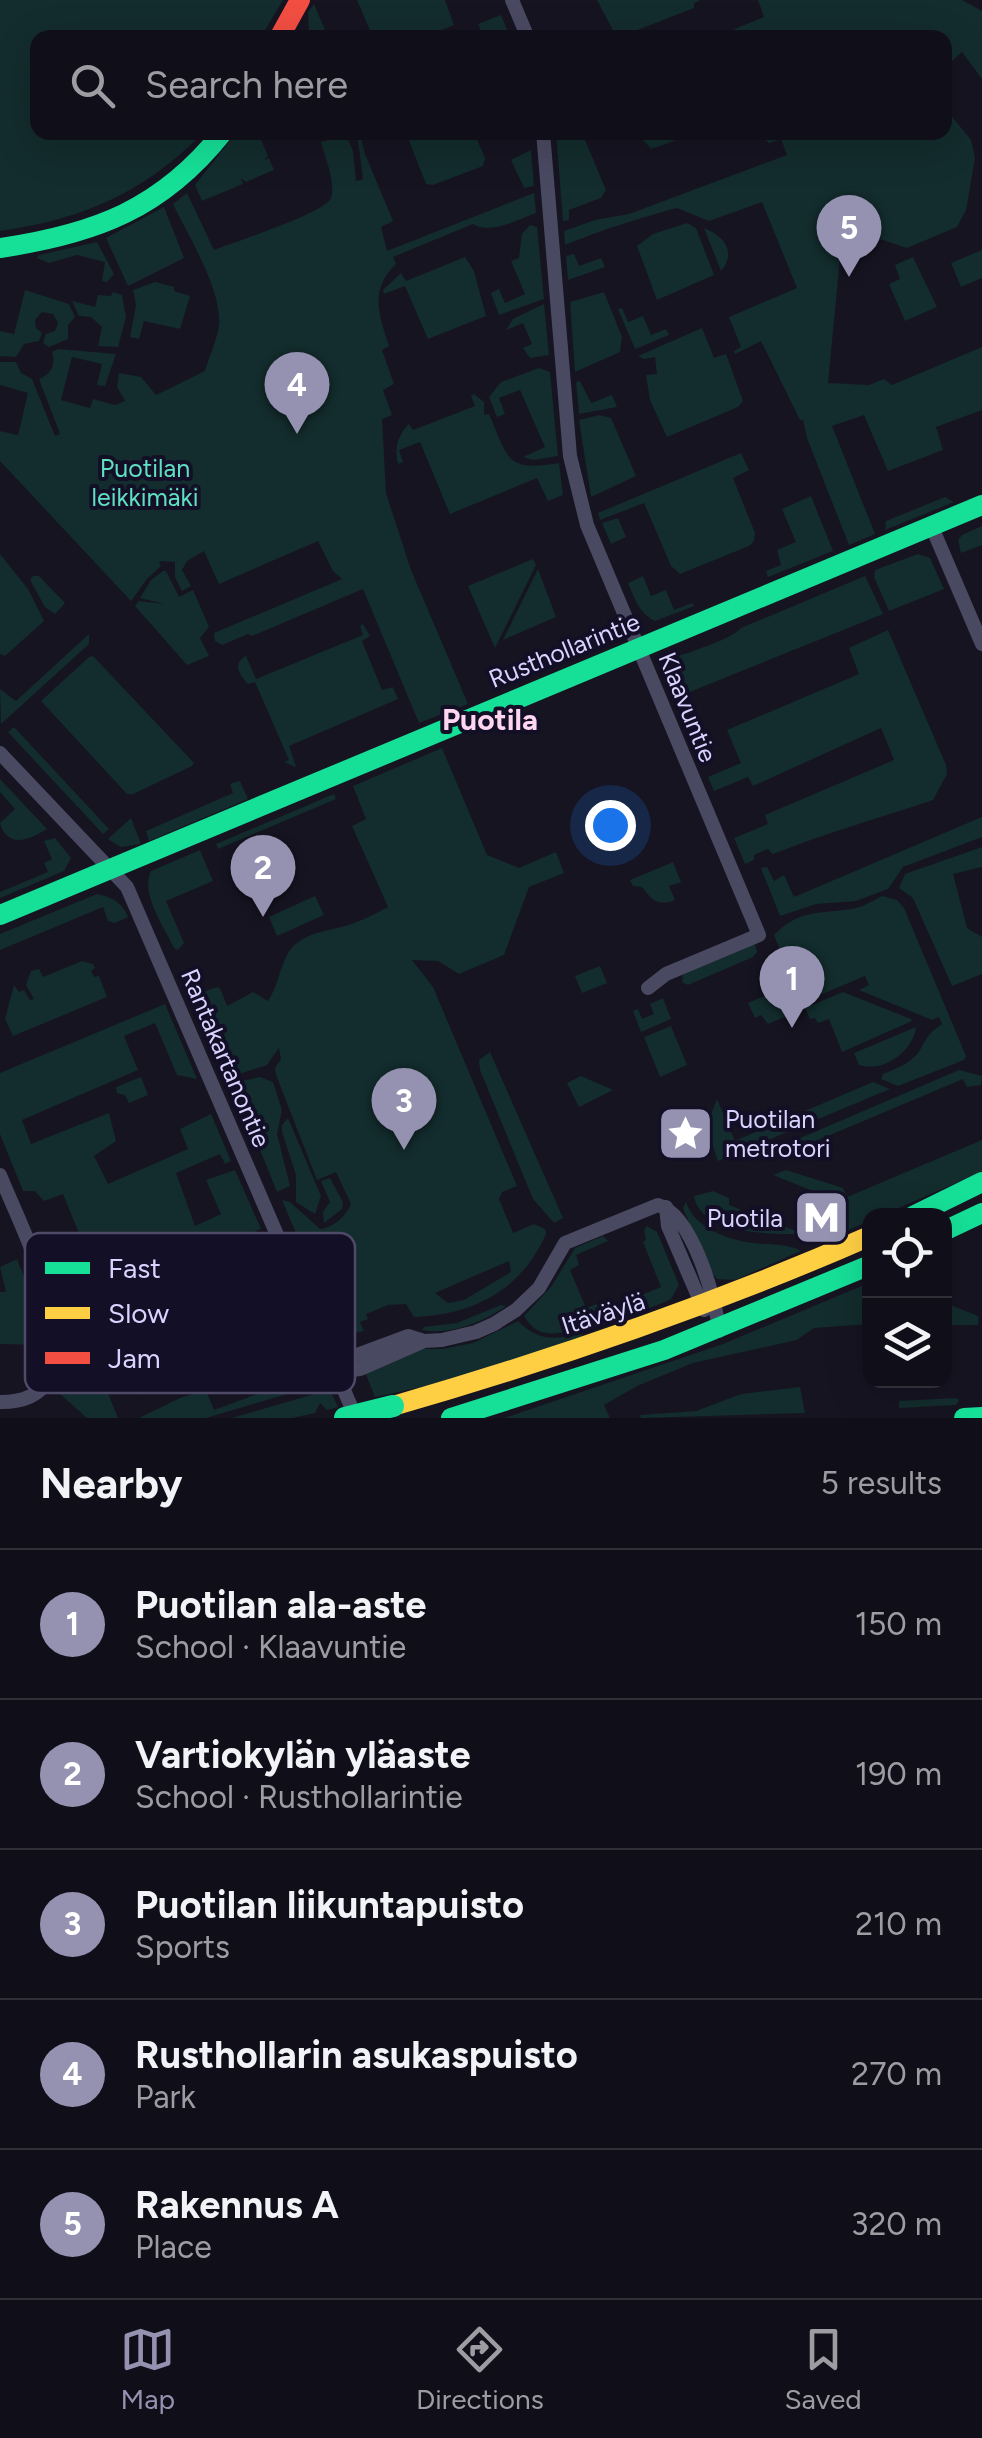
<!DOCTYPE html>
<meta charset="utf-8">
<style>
body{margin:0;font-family:Figtree,sans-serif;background:#1e1d26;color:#f1f3f6}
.controls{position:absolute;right:30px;bottom:30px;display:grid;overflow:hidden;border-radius:20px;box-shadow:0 10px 40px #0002}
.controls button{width:90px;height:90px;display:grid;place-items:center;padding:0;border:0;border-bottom:2px solid #302f38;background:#100f19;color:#f1f3f6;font:50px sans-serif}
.you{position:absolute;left:610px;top:825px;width:35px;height:35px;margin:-25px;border:8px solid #fff;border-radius:50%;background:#1a73e8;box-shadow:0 0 0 15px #1a73e833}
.badge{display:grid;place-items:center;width:65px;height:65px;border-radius:50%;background:#9591b1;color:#fff;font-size:32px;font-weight:700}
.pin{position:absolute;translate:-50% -82px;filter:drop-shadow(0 2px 5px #0008)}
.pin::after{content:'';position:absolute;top:52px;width:35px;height:30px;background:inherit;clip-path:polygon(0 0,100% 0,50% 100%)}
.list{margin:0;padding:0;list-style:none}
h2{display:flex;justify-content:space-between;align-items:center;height:130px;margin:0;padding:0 40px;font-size:42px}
h2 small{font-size:32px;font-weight:400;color:#9c9ca2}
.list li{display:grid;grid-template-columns:65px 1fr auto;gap:30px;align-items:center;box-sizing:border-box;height:150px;padding:0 40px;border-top:2px solid #302f38}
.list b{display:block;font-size:38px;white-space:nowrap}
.list p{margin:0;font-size:32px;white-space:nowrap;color:#9c9ca2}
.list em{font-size:32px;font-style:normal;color:#9c9ca2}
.icon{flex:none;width:55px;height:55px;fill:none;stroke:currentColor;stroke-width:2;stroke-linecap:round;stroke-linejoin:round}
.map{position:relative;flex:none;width:982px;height:1418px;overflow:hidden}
.search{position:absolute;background:#100f19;box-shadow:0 10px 40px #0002;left:30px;right:30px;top:30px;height:110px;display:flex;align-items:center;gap:25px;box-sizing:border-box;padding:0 35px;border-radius:20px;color:#9c9ca2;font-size:38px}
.sheet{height:880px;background:#100f19}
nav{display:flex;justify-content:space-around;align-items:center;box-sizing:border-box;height:140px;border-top:2px solid #302f38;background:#100f19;font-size:28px;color:#9c9ca2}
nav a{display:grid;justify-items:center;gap:5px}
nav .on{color:#9591b1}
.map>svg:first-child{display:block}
.green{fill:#132c2d;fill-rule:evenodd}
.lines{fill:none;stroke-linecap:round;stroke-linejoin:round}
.street{stroke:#4a4962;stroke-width:14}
.fast{stroke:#16e098;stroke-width:20}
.slow{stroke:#ffcf43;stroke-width:20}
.jam{stroke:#f24e42;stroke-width:20}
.fast-bridge{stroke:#16e098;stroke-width:22}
.labels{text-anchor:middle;stroke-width:8;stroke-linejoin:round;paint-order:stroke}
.park-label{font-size:25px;fill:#5fe0c0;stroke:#130f26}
.street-label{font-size:25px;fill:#d9d4ff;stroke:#130f26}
.poi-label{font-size:25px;fill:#d9d4ff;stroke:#130f26;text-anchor:start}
.quarter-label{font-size:30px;font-weight:bold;fill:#ffd6f0;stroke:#130f26}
.key{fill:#130f26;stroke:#4e4a67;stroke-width:2.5}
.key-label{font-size:28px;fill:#d9d4ff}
</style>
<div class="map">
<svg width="982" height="1418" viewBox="0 0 982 1418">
<rect width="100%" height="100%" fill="#161421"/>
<!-- green -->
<path class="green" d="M0,0h283l-22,37 -223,1v94l165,1c-60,60 -119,86 -203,98z
M357,0h88l9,25 -30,12h-51z
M597,0h103l-6,3v5l-77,30z
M758,0h204l20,11v68l-20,-27 -17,15 -1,-29 -229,-1 49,-20z
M314,4l14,33h-19l-1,-25z
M501,15l8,19 -25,3 -6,-13z
M945,108l26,32 4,18 -9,52 -9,17 -50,21 -64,-21 -15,156 41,2 15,-6 8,6 90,-38v63l-46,17 7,23 -55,21 -24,-56 -32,11 43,108 -26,11 -42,-107 -4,-18h-3l-39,-79 -26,13 -1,-3 7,-4 -12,-30 68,-29 -35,-86 -53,19 -32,-13c-38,10 -75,22 -112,37l-1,-14 31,-11 34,-6 158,-59 -6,-16 -12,4 -10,-9 2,-1 183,-1z
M236,133h22l10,23 -4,4 5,-2 5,12 -28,12 -5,-4 2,6 -41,17 -7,-16z
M357,133h3l5,21 28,67 -12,6 6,24 147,-58 2,20c-19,7 -45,22 -63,11l-80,33 3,7c-27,26 -17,51 -7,82l-7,4 12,34 -11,6 9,25 -10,4 4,74 25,77 57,134 -49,19 -56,-134 -111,47 -4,-2 -26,11 -7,-4 -1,-8 128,-54 -9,-8 -15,-30 -99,43 -15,-33 -17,10 -5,9 9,16 -9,5 -7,-14v-15l-16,-1 2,5 -14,13 -16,22 -131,-140v-30l18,4 10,-42 -28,-8v-23h16l5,11 11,6 23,57 5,-2 -21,-55c12,-5 17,-14 13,-27l6,-3 58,5 -11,32 -8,-1 5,-21 -30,-7 -11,43 29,8 3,-9 22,6 10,-4 -8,-14 2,-14 22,4 15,18 49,-24c4,-14 12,-31 14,-46 3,-35 -31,-90 -46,-121l14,-11 27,57c18,-7 113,-38 117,-52 5,-16 -6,-40 -10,-56l16,-4 11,2 5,11 3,30 7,-2z
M406,133h68l11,25 -2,8 -50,19 -7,-1z
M556,133h26l24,57 -5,8 -32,12v10l-6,1z
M637,133h59l-45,16z
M531,150l3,36 -10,2 -13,-28z
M164,207l20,51 -56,28 -22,-48z
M687,223l9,5 18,47 -57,25 -20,-54 16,-12z
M530,225l7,2 7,72 -45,16 -8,-22 8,-4 6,14 20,-9 -14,-33 8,-3 3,-24z
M704,228c20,8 33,24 17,43z
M97,242l17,32 -7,8 -5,-1 3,-19 -28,-7 -28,8 -12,-5 2,-3z
M982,250v28l-21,9 -10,-24z
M574,254l5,12 22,-8 4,9 -37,13 -2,-24z
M465,257l9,14 12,45 -58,23 -23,-53 -21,8 -1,-4 18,-17 5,8z
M913,257l24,50 -32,14 -16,-37 11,-5 -5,-14z
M155,282l19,5v4l16,5 -10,33 -36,-8 -5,18 -9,-2 6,-32 -3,-15z
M25,290l44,14 6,13 -7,8v14l-19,8 -6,-4 3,-9 9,-3 3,-8 -5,-9 -11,-2 -7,8 1,8 6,5 -3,8 -15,3 -8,13 -16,-1v-25l14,3z
M113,292l9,3 4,22 -8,30 -20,-1 4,-19 -11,-10 -12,-1 -7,-15 23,6 3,-12 13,1z
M604,292l18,45 -2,15 -45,20 -5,-70z
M544,304l5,51 -19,3 -7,-10 9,-4 -9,-21 -17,7 7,-11z
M622,308l6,14 15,-6 8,19 15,-6 3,6 -34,14 -17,-40z
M702,328l12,30 12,-4 17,47 -5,6 -71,30 -17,-37 -4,-25 11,-1 -2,-17 -11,2 -6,-3z
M539,368l11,4 8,84 -25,4 -10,-3 22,-10 -25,-57 -21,8 6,16 -8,3 -8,-20 12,-15z
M580,381l11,22 21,-8 5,12 -38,7 -3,-32z
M474,394l10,8v13l5,-1c20,45 16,58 70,49l4,32 -15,6 -11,-23 -87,36 -30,-72 -21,8 4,12 -5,2c-4,-15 0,-30 11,-40l4,6 62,-24 -4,-10z
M599,415l12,3 25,58 -45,21 -12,-77z
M741,453l8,17 -16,8 22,55 -1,8 -5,5 -69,28 -9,-8 -27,-63 -44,17 -2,-7z
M811,496l22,55 -65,26 -2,-6 15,-6 -4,-15 19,-8 -14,-33z
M945,497l9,5 -69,28 1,-9z
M618,518l8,19 -15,7 -9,-21z
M982,526v19l-21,8 -3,-13 4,-5z
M0,554l28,35 16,32 -39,35 -5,-2z
M918,554l12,4 14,31 -55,22 -15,-34 1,-7z
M533,559l3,6 -41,83 -27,-62z
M538,569l18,48 -53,23z
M163,571h3l13,26 14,-7 16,37 -9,11 9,18 -22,9 -52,-59 4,-5 25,3 -24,-6 11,-18z
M33,576h6l26,27 -10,11 -10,-7 -15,-27z
M643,576l8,20 15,-6 8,20 18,-7 2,3 -39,15c-16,-8 -20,-22 -27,-38z
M865,576l18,38 -208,84 -10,-25 6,-14c17,-7 60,-19 70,-31z
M363,624l7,12 -8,5 20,49 11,-3 5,12 -109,47 7,21 -12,-5 5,-2 -34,-78 -7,2c-9,-9 -16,-21 -2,-28l10,23 107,-44 -3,-9z
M888,630l58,135 1,9 -14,26c-54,18 -107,33 -160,54l-5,-5 -14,6v5l-9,4 -11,-26 34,-14 -3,-9 129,-55 -13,-32 -128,58 -5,-9 -34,14 -6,-14 33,-14 -14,-33 132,-56 -10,-26z
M89,634v10l-88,80 -1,-35 16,12z
M93,656l101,107 -2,3 -59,28h-6l-86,-93 48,-44z
M14,727l95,102 -6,5 -95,-102z
M442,748l45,107 32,13 37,-16 8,21 -35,14 -25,68 -45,19 -21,-13 -26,-1 21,27 84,199 -15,6 -3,7 14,34 21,-9 11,5 1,5c-25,56 -72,81 -132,83l-8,-13 -18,1 -22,9 2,5 -8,3 4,9 -22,5 -7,-10 -53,-126 8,2 30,27c13,-1 26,-13 31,-25l-15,-32 -19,8 -41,-105 -1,-7 6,-9 -2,-11 -12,17 -37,12 -35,-82 22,-8 3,1 7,18 26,-14 15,9c10,-15 11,-31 19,-46 13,-24 42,-23 64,-31 13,-4 25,-11 37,-17l-36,-81 14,-7 -13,-33zM509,1261l2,11 -47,28 -16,3 -13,-10z
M0,779l47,50c-17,11 -40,20 -47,-6l15,-14 -15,-17z
M240,781l8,18 -99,42 -3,-10 87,-38 -3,-9z
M334,794l2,5 -118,50 -2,-5z
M982,817v20l-79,30 -15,22 -32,12 -40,3 -36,12 -19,-48 6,-1 7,14 10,-6 10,22z
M131,818l10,26 -20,3 -13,-8z
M55,838l16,20 -7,13 -64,27v-6l48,-20 -4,-9 8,-4 -8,-18z
M982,847v20l-29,7 14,54 15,9v37l-30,12 -39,-88 -14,-10 6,-14z
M200,850l13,31 -47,20 18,42 -6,7 -4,-2c-10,-22 -34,-54 -23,-77z
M673,862l8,20 -12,4 6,14c-17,7 -23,0 -33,-13l-9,-1 -3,-6z
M97,894c15,3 25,8 31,23l-13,6 -7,-2 -5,-14 -103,43v-16z
M315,896l9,19 -47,21 -8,-19z
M882,896l15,4 7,8 62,148 -2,4 -66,26 -17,-7 2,-5c13,-5 30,-12 37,-24 7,-13 9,-17 22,-26l-3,-7 -7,3 -73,-30 10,-5 -4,-9 -45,19 -15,-36 -4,2 15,36 -15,6 -27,-68c25,-26 45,-21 77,-26 11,-1 21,-8 31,-13z
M755,944l2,8 -4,5 -65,28 -6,-3 1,-8z
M82,961l11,3 2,4 -4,3 3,6 5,-1 8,21 -94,39 -8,-17 9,-34 5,7 5,-2 6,10 4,-1 -8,-14 5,-14 8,-2 4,8z
M600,966l7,17 -25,10 -7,-17z
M783,988l11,25 -26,11 -7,-9 -6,3 -7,-15z
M843,992l68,27 1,2 -70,31 -13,-33 -11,4 -3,-5 -5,1 -5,-11z
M663,998l8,21 -30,13 -8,-21 5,-2 4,10 12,-5 -4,-10z
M165,1004l32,75 -20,-4 -22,-52 -31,13 14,34 -116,50 9,24 78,-31 7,28 -22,15 14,28 80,-35 -8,-20 31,-15 20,47 -6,3 -5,-10 -44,19 19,53 26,-12 -15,-34 29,-10 26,59 -127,56 11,32 131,-53 2,5 -64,27 -4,5 -2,16 -50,20 -1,-9 -12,-5 -4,22 -68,30 -4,-6v-17l29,-9 14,-22 -2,-11 -47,-116 -19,7 -9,-10h-12l-23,-57v-61z
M671,1026l16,39 -27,12 -16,-40z
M916,1027c-3,25 -33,46 -57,38l-5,-12z
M490,1052l73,166 -9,5 -21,-24 -53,-129 -1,-10z
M959,1070l23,6 -1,9 -14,2 -4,-8 -166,70 -2,9 -15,-2 -31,4z
M581,1076l32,14 -34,17 -12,-24z
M141,1077l7,18 -19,8 -4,-8 -8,-2 -1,-6z
M260,1077l13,5 9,28 -5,24 13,52 -13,6 -44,-109z
M873,1082l17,7 -172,72 -12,-34 11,-28 18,42z
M288,1118l33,78 -6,18 -19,-12v-27l-14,-43v-7z
M982,1140v32l-100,43 -12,1 -1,5 -39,17 -10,-3 19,-12 9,-18 -75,-30 13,-5 57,18 4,9z
M330,1178l13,24 -1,7 -18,14 -1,-11 7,-10 -9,-21z
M713,1191l16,7v7l67,26 -2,3c-29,0 -94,-1 -100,-38z
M686,1202c8,26 43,38 67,41 16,2 34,0 48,8l-66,29 -18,-1 -10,-12 -24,-59z
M647,1226l10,6 22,53 -8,14c-25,12 -104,41 -130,33 -8,-3 -13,-10 -17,-16l27,-29 24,-39 28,-12 5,5 -32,14 3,10 -9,5 16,38 11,-4 4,8 60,-25 -18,-45 3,-2 -2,-10z
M17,1259l22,56 2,30 -41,-1v-52h6l-6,-25z
M869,1283v41l-55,4 -17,12 -104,23 -56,23 -33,19 6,13h-106l219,-74z
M945,1303l31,12 3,3 -1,7h-33z
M501,1305l5,1c-22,16 -58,30 -84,24l2,-3 33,-4z
M518,1321c21,21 36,18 64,13l1,7 -157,45 -51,11 -10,-25 55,-23h22l31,-6z
M141,1355l10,26 8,-3 1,3 -19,14 -11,-26 -10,5 -4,-9z
M108,1368l5,8 -10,5 15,37h-31l-28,-25 4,-8z
M322,1370l6,12 -122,36h-67l41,-20 26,-8 8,20z
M800,1387l5,26 -164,5 -1,-3 56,-4 45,-17z
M325,1391l7,3 6,13 -11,3 -7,-7 -5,10 -23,5h-60z
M956,1398l3,2 -3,5 -57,3v-7z"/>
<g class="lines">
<!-- street -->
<path class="street" d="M512,0l16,38
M543,132l27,324 17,69 172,410 -93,39 -18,14
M931,525l51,119
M0,753l127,134 229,531
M0,1175c20,51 114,228 0,227
M666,1207l2,19 36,84
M335,1372l19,-16 54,-20 16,5 18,-1 34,-8 18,-8 22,-14 23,-22 26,-45 93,-38c34,9 58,94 61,126
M336,1372l24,-3 64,-28"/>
<!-- fast -->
<path class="fast" d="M0,248c95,-14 162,-39 223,-116
M0,915l982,-410
M913,1216l69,-34
M944,1231l38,-18
M451,1418l213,-68 206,-85
M964,1418l18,-1"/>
<!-- slow -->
<path class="slow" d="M393,1406c163,-47 322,-102 477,-170"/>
<!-- jam -->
<path class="jam" d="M279,38l21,-38"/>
<!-- fast-bridge -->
<path class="fast-bridge" d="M345,1418l48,-12"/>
</g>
<!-- icons -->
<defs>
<symbol id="sight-square" viewBox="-11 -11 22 22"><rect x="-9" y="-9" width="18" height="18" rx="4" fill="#9591b1" stroke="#130f26"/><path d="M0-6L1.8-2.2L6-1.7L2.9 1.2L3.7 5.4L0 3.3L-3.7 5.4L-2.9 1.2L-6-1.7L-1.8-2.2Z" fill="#fff"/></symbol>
<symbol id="metro-square" viewBox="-11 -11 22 22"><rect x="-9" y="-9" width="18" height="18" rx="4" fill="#9591b1" stroke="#130f26"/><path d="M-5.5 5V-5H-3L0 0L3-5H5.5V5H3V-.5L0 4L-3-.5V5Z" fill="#fff"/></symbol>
</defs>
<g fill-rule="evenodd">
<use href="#sight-square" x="654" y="1102" width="63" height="63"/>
<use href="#metro-square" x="790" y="1186" width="63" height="63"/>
</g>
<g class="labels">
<!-- park labels -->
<g class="park-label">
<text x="145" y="477">Puotilan<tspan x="145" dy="29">leikkimäki</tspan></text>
</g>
<!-- street labels -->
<g class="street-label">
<text transform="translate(564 650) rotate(-22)" y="9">Rusthollarintie</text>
<text transform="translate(688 707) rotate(68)" y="9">Klaavuntie</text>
<text transform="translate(226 1058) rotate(67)" y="9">Rantakartanontie</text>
<text transform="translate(603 1313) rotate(-18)" y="9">Itäväylä</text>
</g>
<!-- poi labels -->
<g class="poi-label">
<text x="725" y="1128">Puotilan<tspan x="725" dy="29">metrotori</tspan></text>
<text x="783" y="1227" text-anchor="end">Puotila</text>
</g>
<!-- quarter labels -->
<g class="quarter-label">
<text x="490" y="730">Puotila</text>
</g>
</g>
<!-- legend -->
<rect x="25" y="1233" width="330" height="160" rx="15" class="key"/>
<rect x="45" y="1262" width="45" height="12" fill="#16e098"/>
<rect x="45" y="1307" width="45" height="12" fill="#ffcf43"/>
<rect x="45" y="1352" width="45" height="12" fill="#f24e42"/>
<g class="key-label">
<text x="108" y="1278">Fast</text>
<text x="108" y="1323">Slow</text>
<text x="108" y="1368">Jam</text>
</g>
</svg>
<div class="controls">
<button><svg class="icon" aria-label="locate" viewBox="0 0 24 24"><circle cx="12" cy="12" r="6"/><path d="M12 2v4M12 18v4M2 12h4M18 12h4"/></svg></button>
<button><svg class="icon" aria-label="layers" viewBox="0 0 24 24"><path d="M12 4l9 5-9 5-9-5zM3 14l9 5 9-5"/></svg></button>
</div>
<div class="you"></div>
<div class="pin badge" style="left:792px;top:1028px">1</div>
<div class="pin badge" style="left:263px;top:917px">2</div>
<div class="pin badge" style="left:404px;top:1150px">3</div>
<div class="pin badge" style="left:297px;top:434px">4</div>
<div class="pin badge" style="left:849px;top:277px">5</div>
<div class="search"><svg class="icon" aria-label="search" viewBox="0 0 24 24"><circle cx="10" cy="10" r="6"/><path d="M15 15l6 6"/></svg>Search here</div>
</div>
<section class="sheet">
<h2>Nearby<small>5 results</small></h2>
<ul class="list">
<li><span class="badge">1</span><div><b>Puotilan ala-aste</b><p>School · Klaavuntie</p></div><em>150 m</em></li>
<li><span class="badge">2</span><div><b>Vartiokylän yläaste</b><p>School · Rusthollarintie</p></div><em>190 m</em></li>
<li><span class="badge">3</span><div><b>Puotilan liikuntapuisto</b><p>Sports</p></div><em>210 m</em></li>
<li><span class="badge">4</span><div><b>Rusthollarin asukaspuisto</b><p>Park</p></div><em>270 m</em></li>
<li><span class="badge">5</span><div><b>Rakennus A</b><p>Place</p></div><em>320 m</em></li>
</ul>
</section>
<nav>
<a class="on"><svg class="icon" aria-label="map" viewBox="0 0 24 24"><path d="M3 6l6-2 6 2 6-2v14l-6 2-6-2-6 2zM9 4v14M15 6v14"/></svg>Map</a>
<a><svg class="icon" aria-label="directions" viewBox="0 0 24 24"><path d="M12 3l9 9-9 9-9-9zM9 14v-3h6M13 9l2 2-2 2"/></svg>Directions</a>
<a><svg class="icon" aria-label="saved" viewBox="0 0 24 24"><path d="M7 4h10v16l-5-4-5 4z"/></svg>Saved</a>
</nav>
